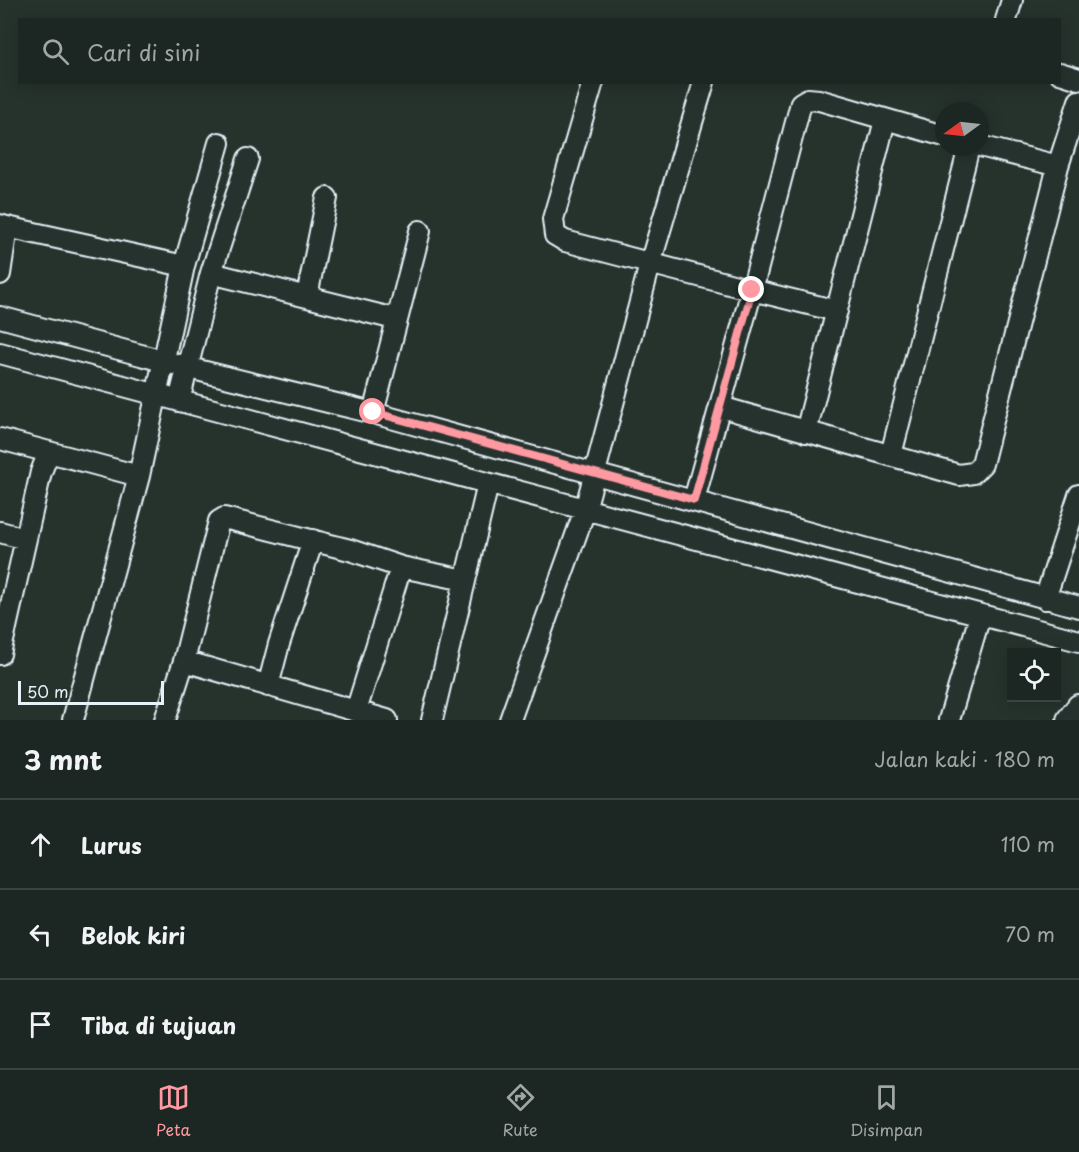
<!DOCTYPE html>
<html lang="id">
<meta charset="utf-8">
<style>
body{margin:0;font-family:"Playpen Sans",sans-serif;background:#252e2a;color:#f1f3f6}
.controls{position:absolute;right:18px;bottom:18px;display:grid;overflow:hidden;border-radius:0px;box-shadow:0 3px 15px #0003}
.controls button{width:54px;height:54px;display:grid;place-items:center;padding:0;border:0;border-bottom:2px solid #3a4340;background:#1c2622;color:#f1f3f6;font:30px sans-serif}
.compass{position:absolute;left:935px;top:102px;width:54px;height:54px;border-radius:50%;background:#1c2622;box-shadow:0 3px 15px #0003;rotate:255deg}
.scale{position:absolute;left:18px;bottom:15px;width:146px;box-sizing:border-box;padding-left:6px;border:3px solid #e8f1f8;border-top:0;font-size:16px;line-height:21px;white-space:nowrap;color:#e8f1f8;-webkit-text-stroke:4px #26332d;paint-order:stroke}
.stop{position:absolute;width:18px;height:18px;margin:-14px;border:4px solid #ff9aa2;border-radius:50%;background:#fff}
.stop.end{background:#ff9aa2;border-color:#fff;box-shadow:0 2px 6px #0008}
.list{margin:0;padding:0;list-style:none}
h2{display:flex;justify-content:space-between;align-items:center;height:78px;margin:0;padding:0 24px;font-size:26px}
h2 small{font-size:20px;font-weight:400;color:#a0a5a5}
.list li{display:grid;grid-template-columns:39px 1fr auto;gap:18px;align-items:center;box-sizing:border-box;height:90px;padding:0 24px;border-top:2px solid #3a4340}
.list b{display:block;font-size:22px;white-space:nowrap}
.list em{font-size:20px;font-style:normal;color:#a0a5a5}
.icon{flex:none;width:33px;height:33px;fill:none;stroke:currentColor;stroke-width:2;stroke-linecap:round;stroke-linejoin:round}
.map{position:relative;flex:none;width:1079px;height:720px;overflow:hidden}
.search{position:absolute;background:#1c2622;box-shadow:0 3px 15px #0003;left:18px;right:18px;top:18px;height:66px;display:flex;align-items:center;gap:15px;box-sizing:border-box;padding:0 21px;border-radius:0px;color:#a0a5a5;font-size:22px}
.sheet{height:348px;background:#1c2622}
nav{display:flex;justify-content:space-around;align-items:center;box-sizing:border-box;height:84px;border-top:2px solid #3a4340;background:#1c2622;font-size:16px;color:#a0a5a5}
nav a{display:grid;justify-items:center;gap:3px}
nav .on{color:#ff9aa2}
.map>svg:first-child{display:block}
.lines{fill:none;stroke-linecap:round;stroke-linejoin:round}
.minor-casing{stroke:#e8f1f8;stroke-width:24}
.tertiary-casing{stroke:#e8f1f8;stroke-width:28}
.minor{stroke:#26332d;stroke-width:20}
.tertiary{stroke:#26332d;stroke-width:24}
.route{stroke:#ff9aa2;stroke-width:8}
</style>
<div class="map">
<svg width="1079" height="720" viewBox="0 0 1079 720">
<rect width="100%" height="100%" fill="#26332d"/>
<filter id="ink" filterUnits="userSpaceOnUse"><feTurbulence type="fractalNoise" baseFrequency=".0167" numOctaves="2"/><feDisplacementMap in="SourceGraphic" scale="12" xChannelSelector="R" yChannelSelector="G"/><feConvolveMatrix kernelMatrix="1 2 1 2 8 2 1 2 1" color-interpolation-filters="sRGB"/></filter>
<g filter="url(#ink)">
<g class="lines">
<defs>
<path id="minor" d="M1006,20l6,-20
M1060,73l19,6
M593,82l-40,137 2,16 10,6 187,49 -58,210
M980,146l78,20
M0,225l7,2 -7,47
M7,227l177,39
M211,273l184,46
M307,296l20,-98
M837,311l-85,-21 49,-187 7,-4 11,1 125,36
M0,317l189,51 184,45 706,194
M0,353l1079,288
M179,401l32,-128 37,-114
M721,407l238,68 14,-2 9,-9 76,-298 21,-65
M373,413l47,-182
M806,432l79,-312
M0,439l139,37
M891,455l78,-308
M0,532l26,7
M1045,599l34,-104
M0,654l41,-182 8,-20
M184,661l35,-140 5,-3 126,32 51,17 64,13
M268,686l11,-42 34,-104
M356,711l45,-144
M73,720l66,-244 45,-210 35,-123
M165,720l19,-59 203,59
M432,720l56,-236
M510,720l75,-210 65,-246 54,-182
M949,720l31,-104"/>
<path id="tertiary" d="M1069,720l10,-13"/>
</defs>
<!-- minor casing -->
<use href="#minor" class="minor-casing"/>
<!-- tertiary casing -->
<use href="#tertiary" class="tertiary-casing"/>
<!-- minor -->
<use href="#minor" class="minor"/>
<!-- tertiary -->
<use href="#tertiary" class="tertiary"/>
</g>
</g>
<g class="lines" filter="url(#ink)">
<!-- route -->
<path class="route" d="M373,412l321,88 58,-210"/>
</g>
</svg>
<div class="controls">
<button><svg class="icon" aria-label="locate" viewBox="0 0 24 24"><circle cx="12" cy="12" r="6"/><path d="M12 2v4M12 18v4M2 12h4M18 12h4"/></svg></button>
</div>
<svg class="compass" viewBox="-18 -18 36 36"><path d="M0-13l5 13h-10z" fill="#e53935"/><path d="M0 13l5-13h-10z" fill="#a0a5a5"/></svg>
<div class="scale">50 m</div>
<div class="stop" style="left:373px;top:412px"></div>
<div class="stop end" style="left:752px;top:290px"></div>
<div class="search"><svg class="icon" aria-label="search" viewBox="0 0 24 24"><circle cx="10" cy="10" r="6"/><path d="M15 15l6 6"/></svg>Cari di sini</div>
</div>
<section class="sheet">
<h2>3 mnt<small>Jalan kaki · 180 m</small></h2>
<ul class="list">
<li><svg class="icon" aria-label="ahead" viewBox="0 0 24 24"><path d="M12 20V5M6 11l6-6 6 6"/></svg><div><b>Lurus</b></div><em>110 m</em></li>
<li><svg class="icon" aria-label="left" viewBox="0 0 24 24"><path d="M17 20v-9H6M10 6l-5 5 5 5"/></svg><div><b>Belok kiri</b></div><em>70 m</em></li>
<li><svg class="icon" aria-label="arrive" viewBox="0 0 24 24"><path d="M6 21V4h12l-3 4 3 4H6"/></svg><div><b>Tiba di tujuan</b></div></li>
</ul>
</section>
<nav>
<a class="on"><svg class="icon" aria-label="map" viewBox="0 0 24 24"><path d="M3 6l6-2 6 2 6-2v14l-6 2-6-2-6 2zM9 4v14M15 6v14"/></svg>Peta</a>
<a><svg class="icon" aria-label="directions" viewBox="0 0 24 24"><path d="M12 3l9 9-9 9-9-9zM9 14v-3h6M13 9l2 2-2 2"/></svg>Rute</a>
<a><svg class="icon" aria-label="saved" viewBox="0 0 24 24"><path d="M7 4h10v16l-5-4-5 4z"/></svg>Disimpan</a>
</nav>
